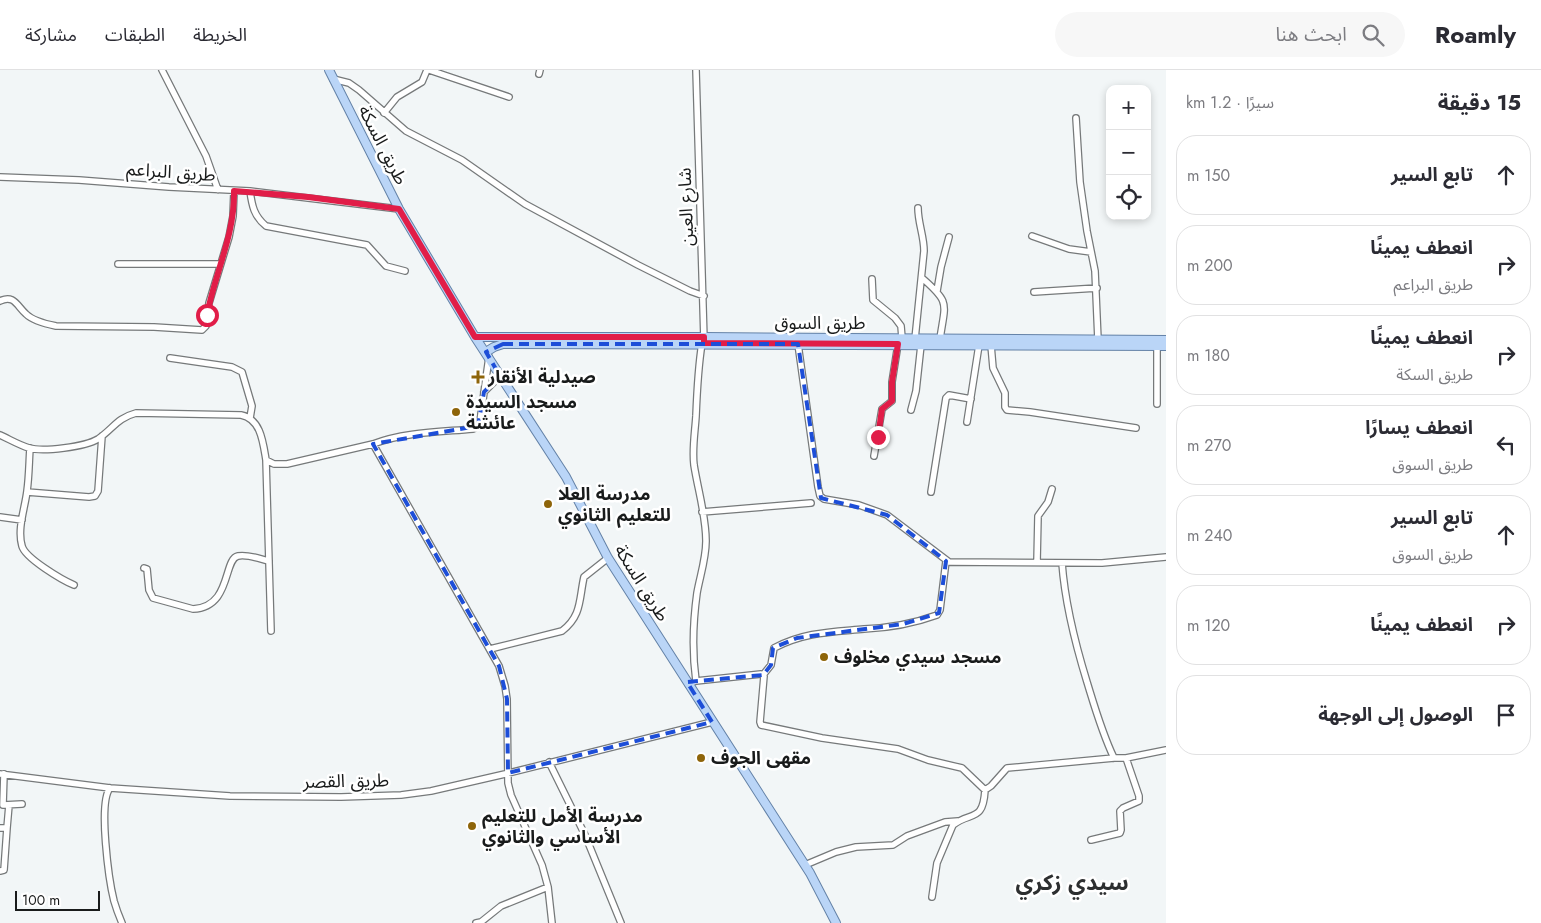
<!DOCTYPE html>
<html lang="ar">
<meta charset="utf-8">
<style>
body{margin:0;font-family:Jost,"Noto Sans Arabic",sans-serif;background:#f7f7f7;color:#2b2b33;direction:rtl}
.controls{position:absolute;right:15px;top:15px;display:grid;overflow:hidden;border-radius:10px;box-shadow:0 2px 8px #0003}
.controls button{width:45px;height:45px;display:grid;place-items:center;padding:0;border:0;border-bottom:1px solid #e1e1e2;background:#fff;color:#2b2b33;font:25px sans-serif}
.scale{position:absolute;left:15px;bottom:12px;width:85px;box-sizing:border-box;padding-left:5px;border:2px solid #191b1b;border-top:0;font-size:14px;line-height:18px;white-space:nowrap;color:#191b1b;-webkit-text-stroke:4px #fff;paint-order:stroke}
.stop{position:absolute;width:15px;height:15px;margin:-11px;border:4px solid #e11d48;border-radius:50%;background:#fff}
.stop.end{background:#e11d48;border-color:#fff;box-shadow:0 1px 5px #0008}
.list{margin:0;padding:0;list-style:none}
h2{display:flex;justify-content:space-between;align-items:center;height:65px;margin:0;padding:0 20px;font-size:21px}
h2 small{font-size:16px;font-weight:400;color:#7c7c81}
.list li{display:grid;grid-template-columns:32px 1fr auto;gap:15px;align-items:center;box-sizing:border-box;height:80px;margin:0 10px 10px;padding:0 10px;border:1px solid #e1e1e2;border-radius:20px}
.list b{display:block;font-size:19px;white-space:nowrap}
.list p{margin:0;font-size:16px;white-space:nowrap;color:#7c7c81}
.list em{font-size:16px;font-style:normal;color:#7c7c81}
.icon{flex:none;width:28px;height:28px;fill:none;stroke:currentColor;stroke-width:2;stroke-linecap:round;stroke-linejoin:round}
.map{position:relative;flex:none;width:1166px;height:853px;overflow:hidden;direction:ltr}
header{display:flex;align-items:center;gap:30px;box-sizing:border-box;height:70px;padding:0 25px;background:#fff;border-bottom:1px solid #e1e1e2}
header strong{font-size:24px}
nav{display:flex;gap:28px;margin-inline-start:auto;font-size:18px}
.search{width:350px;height:45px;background:#f7f7f7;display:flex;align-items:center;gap:12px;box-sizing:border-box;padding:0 18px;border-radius:28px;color:#7c7c81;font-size:19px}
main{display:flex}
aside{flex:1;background:#fff}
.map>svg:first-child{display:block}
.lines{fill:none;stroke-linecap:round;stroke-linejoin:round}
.minor-casing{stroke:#76797a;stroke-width:8}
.major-casing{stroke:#6482a7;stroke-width:10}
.minor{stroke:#fff;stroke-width:5.5}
.major{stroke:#bad5f7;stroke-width:8}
.route{stroke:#e11d48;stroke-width:6}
.marked{fill:none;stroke:#1d4ed8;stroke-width:4;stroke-dasharray:10 6;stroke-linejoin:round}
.poi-dot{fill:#8e650a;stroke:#fff;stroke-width:2}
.labels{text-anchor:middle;stroke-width:5;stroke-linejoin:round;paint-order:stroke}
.street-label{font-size:18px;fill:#191b1b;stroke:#fff}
.poi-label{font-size:18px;font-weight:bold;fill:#191b1b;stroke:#fff;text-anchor:start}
.district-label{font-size:22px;font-weight:bold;fill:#2d2f30;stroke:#fff}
</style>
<header>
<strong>Roamly</strong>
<div class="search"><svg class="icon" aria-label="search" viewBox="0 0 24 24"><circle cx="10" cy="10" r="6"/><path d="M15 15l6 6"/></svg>ابحث هنا</div>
<nav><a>الخريطة</a><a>الطبقات</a><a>مشاركة</a></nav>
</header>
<main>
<aside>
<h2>15 دقيقة<small>سيرًا · 1.2 km</small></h2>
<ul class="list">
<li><svg class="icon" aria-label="ahead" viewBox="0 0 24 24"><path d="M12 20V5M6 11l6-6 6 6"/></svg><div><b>تابع السير</b></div><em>150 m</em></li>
<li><svg class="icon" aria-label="right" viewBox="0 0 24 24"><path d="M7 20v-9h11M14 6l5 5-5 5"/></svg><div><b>انعطف يمينًا</b><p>طريق البراعم</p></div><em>200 m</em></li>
<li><svg class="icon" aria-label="right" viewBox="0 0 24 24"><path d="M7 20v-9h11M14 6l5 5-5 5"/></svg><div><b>انعطف يمينًا</b><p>طريق السكة</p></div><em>180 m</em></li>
<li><svg class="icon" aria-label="left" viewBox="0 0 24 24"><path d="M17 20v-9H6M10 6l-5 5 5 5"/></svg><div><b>انعطف يسارًا</b><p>طريق السوق</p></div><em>270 m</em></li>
<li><svg class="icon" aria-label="ahead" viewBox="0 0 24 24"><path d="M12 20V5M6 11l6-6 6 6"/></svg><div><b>تابع السير</b><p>طريق السوق</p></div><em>240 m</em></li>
<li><svg class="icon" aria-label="right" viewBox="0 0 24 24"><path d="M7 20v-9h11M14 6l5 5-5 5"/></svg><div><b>انعطف يمينًا</b></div><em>120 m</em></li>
<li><svg class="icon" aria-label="arrive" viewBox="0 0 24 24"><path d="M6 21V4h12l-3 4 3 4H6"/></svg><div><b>الوصول إلى الوجهة</b></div></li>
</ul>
</aside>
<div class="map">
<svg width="1166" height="853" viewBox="0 0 1166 853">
<rect width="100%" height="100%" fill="#f2f6f7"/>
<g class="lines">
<defs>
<path id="minor" d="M162,0l44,86 12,34
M429,0l80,27
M696,0l8,270
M539,4l1,-4
M333,9l16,4 10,7 47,41 56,29 63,44 113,61 52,26 14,5
M384,43l13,-16 25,-15 5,-12
M1076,48l4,64 7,49 8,40 3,69
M0,107l79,3 90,7 81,4 149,18
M250,121c2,15 4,25 16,35l101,19 19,21 19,5
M1032,166l37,13 22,3
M118,194h102
M922,208c29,25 23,25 18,61
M872,209l1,21 22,18 6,8 1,12
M937,221l4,-24 8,-30
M1034,222l63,-4
M0,231c14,-7 17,5 26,13 7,7 20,10 30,12l98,1 48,3 4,-4 3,-23 20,-66 4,-21 1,-25
M915,269l9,-88c0,-15 -6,-28 -6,-43
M798,274l20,143 2,9 4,3 35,6 28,10 62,47 153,1 64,-6
M991,275l2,23 12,25v14l2,3 23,2 106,16
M170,288l62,9 10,5 10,34 -2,12
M484,322l16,-16
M1157,334v-58
M911,340l5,-19 5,-46
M967,352l12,-77
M0,365c9,4 19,10 29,13 14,4 56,-1 69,-9 15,-10 19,-21 38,-26l105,2c20,4 22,27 25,45l8,4h13l86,-20c31,-12 67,-12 100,-15l5,-3 2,-5 9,-64
M373,374l126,222 6,20 2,13 1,84 3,12 31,70 6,22 4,36
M30,378c-1,15 -1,29 -3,43 -2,17 -10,38 -5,55 3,12 40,34 52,39
M874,386l8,-47 10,-8v-19l6,-38
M266,390l5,171
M27,422l62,5 6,-1 3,-5 4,-55
M931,422l15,-94 3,-3 22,4
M702,442l109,-9
M0,447l22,3
M1037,492l1,-46 10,-14 4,-13
M1062,493c3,41 13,80 25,119 8,26 15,51 27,76
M144,498l3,1 2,21 4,8 40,11c39,-2 30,-50 45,-53 10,-2 22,3 31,5
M490,579l72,-18c20,-15 17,-32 22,-54l24,-19
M763,605l8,-10 3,-17c30,-16 58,-16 90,-19 24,-1 51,-6 73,-14l3,-5 6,-49
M696,611c-4,-29 -3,-59 1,-88 3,-17 9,-34 9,-52 0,-25 -8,-51 -12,-76 -2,-16 1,-33 2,-49 1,-25 2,-48 6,-73
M688,614l8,-3 65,-7 3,2 -4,46 1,3 61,13 76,11 30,11 34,8 23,22
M549,692l36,73 36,88
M0,704l110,14 120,8 111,1 60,-2 30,-4 74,-17 207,-52
M4,704l-1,31 19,-1
M110,718c-12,15 -1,93 4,113 2,7 5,15 8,22
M0,758h7l2,-23
M1091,770l29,-7 1,-3 -1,-19 3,-3 16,-7v-5l-13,-38
M805,795l31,-13 20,-5 37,-2 14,-9 38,-14 13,-1
M0,801l4,-1 3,-42
M932,827l5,-34 16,-38c18,-14 30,-2 32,-35l6,-4 16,-18 107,-10h12l40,-8
M476,853l5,-1 20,-16 47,-19"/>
<path id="major" d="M329,0l70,139 76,128 91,140 42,81 202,315 26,50
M475,267h229l462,3
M486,282l8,-5 9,-3 663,2"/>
</defs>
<!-- minor casing -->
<use href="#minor" class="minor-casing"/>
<!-- major casing -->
<use href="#major" class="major-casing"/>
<!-- minor -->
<use href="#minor" class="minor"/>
<!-- major -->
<use href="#major" class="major"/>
</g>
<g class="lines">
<!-- route -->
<path class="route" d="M207,245c8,-42 28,-81 27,-124l74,6 91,12 76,128h229v6l194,1 -6,38v19l-10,8 -4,28"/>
</g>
<!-- marked area -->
<path class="marked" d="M503,274h295l23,154 66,17 59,46 -7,52 -36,11 -106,14 -24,10 -2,17 -8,10 -76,7 25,40 -204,51 -1,-74 -8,-33 -126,-222 105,-18 6,-34 16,-16 -14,-24z"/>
<!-- markers -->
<g class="poi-dot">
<path d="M475.5 299.5h5v5h5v5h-5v5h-5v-5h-5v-5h5z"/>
<circle cx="456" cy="342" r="5"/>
<circle cx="548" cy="434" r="5"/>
<circle cx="824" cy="587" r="5"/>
<circle cx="701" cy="688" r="5"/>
<circle cx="472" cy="756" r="5"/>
</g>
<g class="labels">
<!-- street labels -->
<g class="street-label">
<text transform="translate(383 75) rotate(63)" y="6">طريق السكة</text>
<text transform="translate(171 102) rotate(4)" y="6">طريق البراعم</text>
<text transform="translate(686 137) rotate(-92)" y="6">شارع العين</text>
<text x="820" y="259">طريق السوق</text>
<text transform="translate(642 513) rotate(58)" y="6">طريق السكة</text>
<text transform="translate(346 711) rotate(-1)" y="6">طريق القصر</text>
</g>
<!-- poi labels -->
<g class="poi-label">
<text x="488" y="313">صيدلية الأنقار</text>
<text x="466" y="338">مسجد السيدة<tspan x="466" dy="21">عائشة</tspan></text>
<text x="558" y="430">مدرسة العلا<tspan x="558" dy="21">للتعليم الثانوي</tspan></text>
<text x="834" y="593">مسجد سيدي مخلوف</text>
<text x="711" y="694">مقهى الجوف</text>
<text x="482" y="752">مدرسة الأمل للتعليم<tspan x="482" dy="21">الأساسي والثانوي</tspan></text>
</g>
<!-- district labels -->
<g class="district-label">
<text x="1072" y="820">سيدي زكري</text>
</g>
</g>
</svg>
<div class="controls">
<button>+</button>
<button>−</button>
<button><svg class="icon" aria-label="locate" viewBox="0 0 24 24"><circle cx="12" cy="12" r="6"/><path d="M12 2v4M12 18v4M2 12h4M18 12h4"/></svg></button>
</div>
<div class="scale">100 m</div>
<div class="stop" style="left:207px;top:245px"></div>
<div class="stop end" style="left:878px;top:367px"></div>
</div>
</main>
